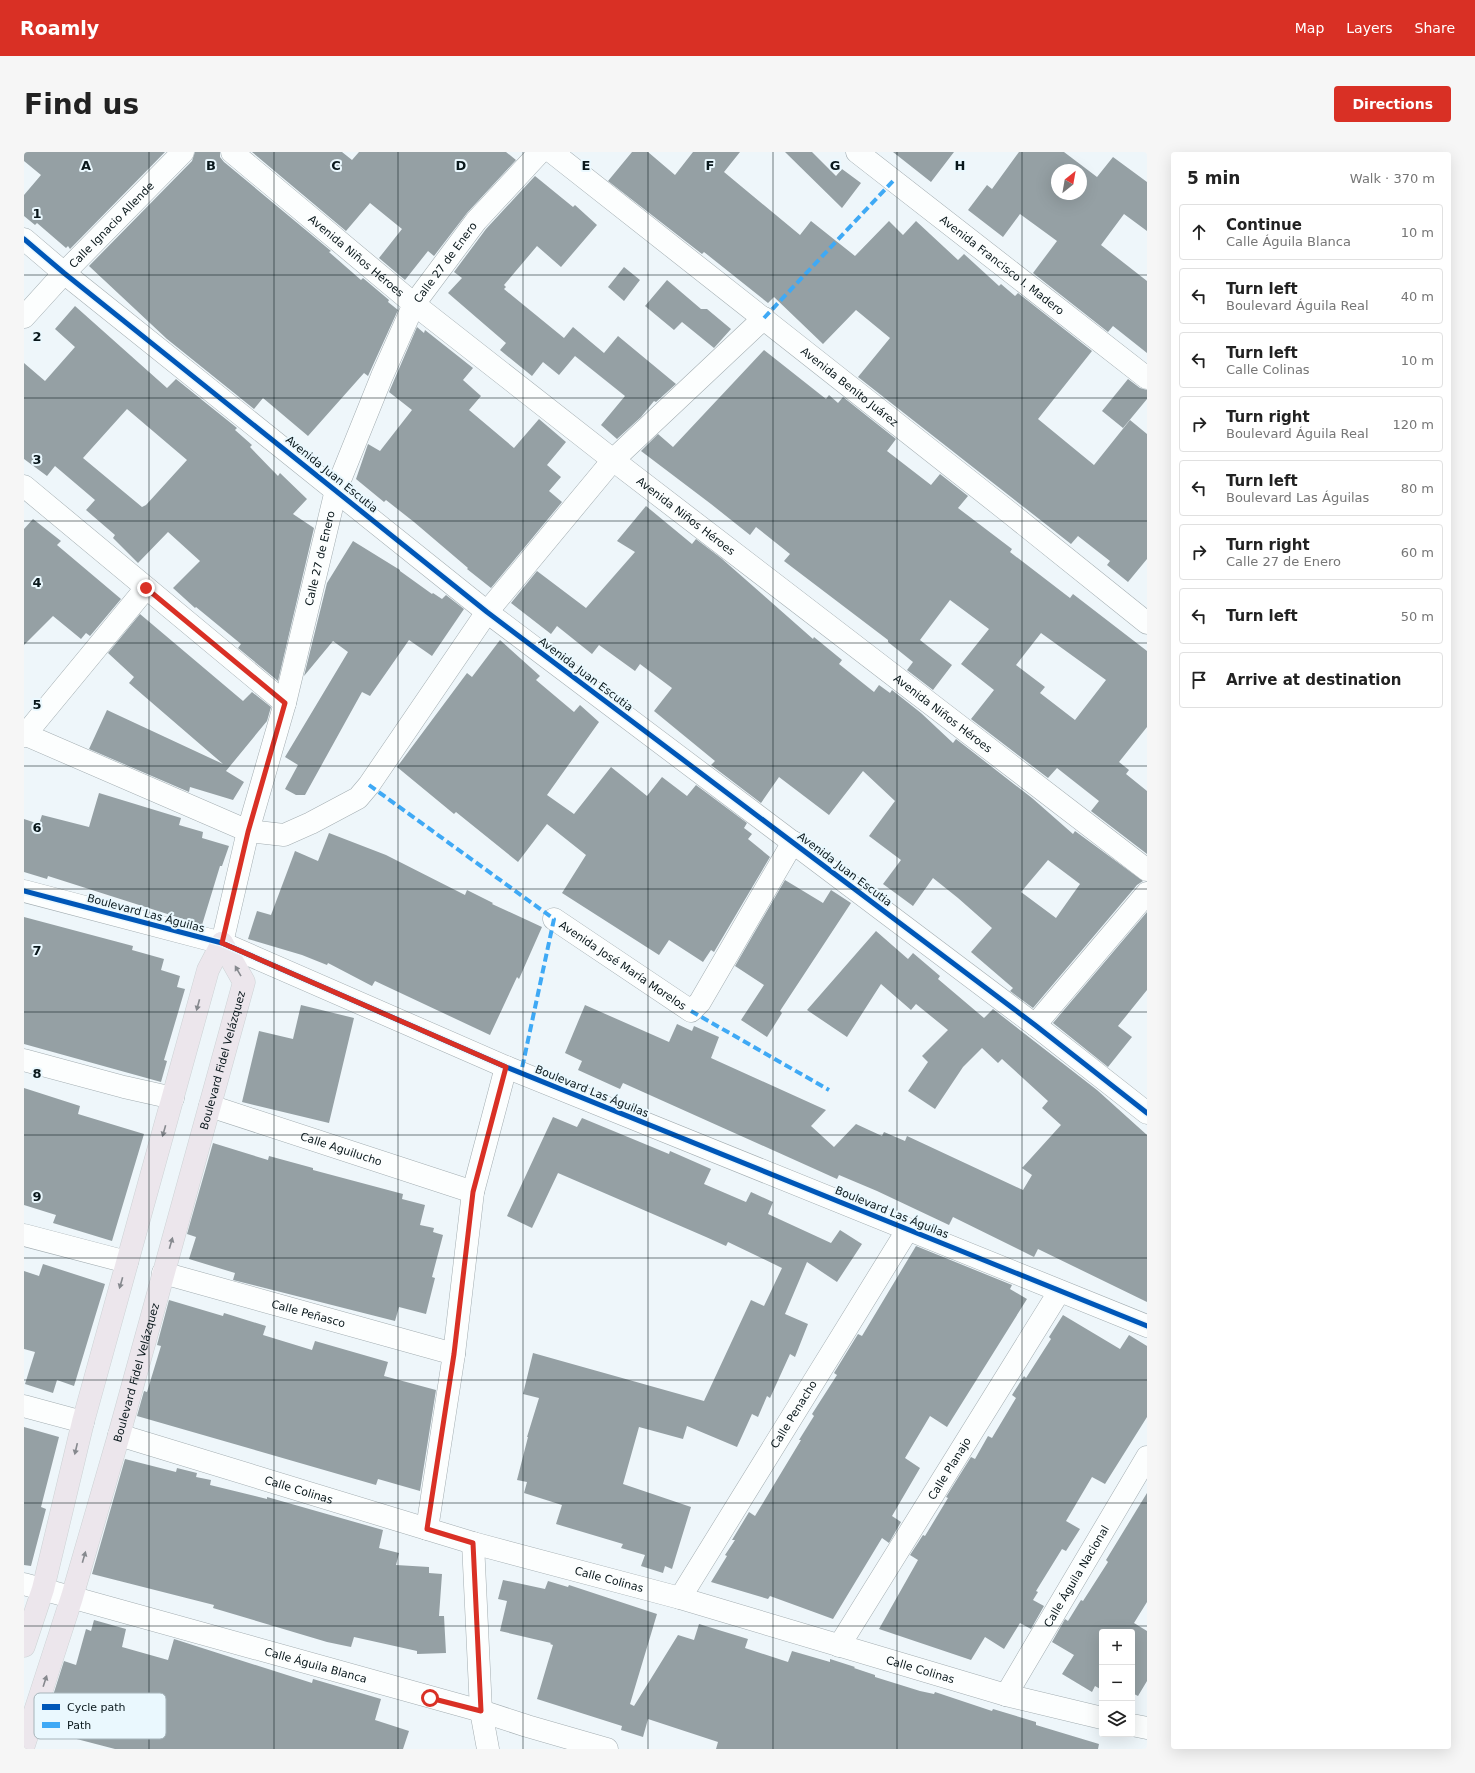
<!DOCTYPE html>
<meta charset="utf-8">
<style>
body{margin:0;font-family:"DejaVu Sans",sans-serif;background:#f6f6f6;color:#222}
.controls{position:absolute;right:12px;bottom:12px;display:grid;overflow:hidden;border-radius:4px;box-shadow:0 4px 16px #0002}
.controls button{width:36px;height:36px;display:grid;place-items:center;padding:0;border:0;border-bottom:1px solid #e0e0e0;background:#fff;color:#222;font:20px sans-serif}
.compass{position:absolute;left:1027px;top:12px;width:36px;height:36px;border-radius:50%;background:#fff;box-shadow:0 4px 16px #0002;rotate:31deg}
.stop{position:absolute;width:12px;height:12px;margin:-9px;border:3px solid #d93025;border-radius:50%;background:#fff}
.stop.end{background:#d93025;border-color:#fff;box-shadow:0 1px 4px #0008}
.list{margin:0;padding:0;list-style:none}
h2{display:flex;justify-content:space-between;align-items:center;height:52px;margin:0;padding:0 16px;font-size:17px}
h2 small{font-size:13px;font-weight:400;color:#767676}
.list li{display:grid;grid-template-columns:26px 1fr auto;gap:12px;align-items:center;box-sizing:border-box;height:56px;margin:0 8px 8px;padding:0 8px;border:1px solid #e0e0e0;border-radius:4px}
.list b{display:block;font-size:15px;white-space:nowrap}
.list p{margin:0;font-size:13px;white-space:nowrap;color:#767676}
.list em{font-size:13px;font-style:normal;color:#767676}
.icon{flex:none;width:22px;height:22px;fill:none;stroke:currentColor;stroke-width:2;stroke-linecap:round;stroke-linejoin:round}
.map{position:relative;flex:none;width:1123px;height:1597px;overflow:hidden;border-radius:4px}
header{display:flex;align-items:center;gap:24px;box-sizing:border-box;height:56px;padding:0 20px;background:#d93025;color:#fff}
header strong{font-size:19px}
nav{display:flex;gap:22px;margin-inline-start:auto;font-size:14px}
.intro{display:flex;align-items:center;justify-content:space-between;box-sizing:border-box;height:96px;padding:0 24px}
h1{margin:0;font-size:28px}
.button{padding:10px 18px;border-radius:4px;background:#d93025;color:#fff;font-size:14px;font-weight:700}
main{display:flex;gap:24px;padding:0 24px}
aside{flex:1;background:#fff;border-radius:4px;box-shadow:0 4px 16px #0002}
.map>svg:first-child{display:block}
.building{fill:#95a0a4;fill-rule:evenodd}
.lines{fill:none;stroke-linecap:round;stroke-linejoin:round}
.minor-casing{stroke:#a3adb1;stroke-width:23}
.major-casing{stroke:#ccd2d4;stroke-width:23}
.minor{stroke:#fcfefe;stroke-width:22}
.major{stroke:#ece6ec;stroke-width:22}
.quiet{stroke:#3fa9f5;stroke-width:4;stroke-dasharray:8 4;stroke-linecap:butt}
.cycleway-casing{stroke:#eaf8fe;stroke-width:8}
.cycleway{stroke:#0057b8;stroke-width:5}
.oneway{fill:#86898e}
.route{stroke:#d93025;stroke-width:5}
.grid{fill:none;stroke:#09171b;stroke-width:1;stroke-opacity:0.55}
.labels{text-anchor:middle;stroke-width:4;stroke-linejoin:round;paint-order:stroke}
.street-label{font-size:11px;fill:#09171b;stroke:#eaf8fe}
.key{fill:#eaf8fe;stroke:#a6b4ba;stroke-width:1}
.key-label{font-size:11px;fill:#09171b}
.grid-label{font-size:13px;text-anchor:middle;font-weight:bold;fill:#09171b;stroke:#eaf8fe;stroke-width:4;stroke-linejoin:round;paint-order:stroke}
</style>
<header>
<strong>Roamly</strong>
<nav><a>Map</a><a>Layers</a><a>Share</a></nav>
</header>
<div class="intro"><h1>Find us</h1><a class="button">Directions</a></div>
<main>
<div class="map">
<svg width="1123" height="1597" viewBox="0 0 1123 1597">
<rect width="100%" height="100%" fill="#eef6fa"/>
<!-- building -->
<path class="building" d="M0,0h141l-95,97 -2,-3 -2,2 -29,-25 -2,2 -11,-9v-21l17,-20 -17,-14z
M171,0h25v5l4,5 107,89 -2,1 32,28 2,-2 26,22 -1,2 10,8 -30,66 -4,-3 -56,63 -45,-38 -9,11 -87,-70 -78,-73 103,-105z
M228,0h90l10,8 7,-8h147l10,8 -49,53 -33,43 -6,-5 -23,29 -26,-22 23,-29 -32,-26 -24,28z
M608,0h16l27,23 18,-23h47l-16,20 76,63 11,-14 44,35 34,-35 14,14 13,-14 42,39 6,-6 35,32 2,-2 14,12 3,-3 74,58 -54,68 56,46 36,-45 17,14v125l-19,23 -21,-17 3,-4 -32,-25 -7,8 -213,-167 32,-39 -34,-28 -33,34 -49,-47 -6,6 -64,-51 -2,2 -94,-73z
M761,0h27l24,24 6,-7 19,14 -19,25z
M869,0h61l-23,30z
M995,0h45l33,25 16,-20 34,25v49l-23,-17 -23,31 46,36v72l-34,-27 -5,6 -75,-59 24,-32 -37,-27 -17,23 -35,-27 19,-25 5,4zM1033,18h24v24h-24z
M511,24l38,31 2,-2 22,20 -36,42 -24,-21 -33,39 2,2 -2,2 60,49 9,-11 31,26 14,-17 58,48 -20,18 -2,-1 -13,16 -24,22 -16,-14 24,-29 -50,-40 -16,19 -16,-13 -11,14 -32,-26 6,-7 -58,-50 14,-15 -8,-6 32,-43z
M600,115l16,13 -16,21 -16,-14z
M643,128l34,29h6l24,20 -17,19 -32,-26 -8,8 -29,-24z
M51,154l92,82 9,-9 61,49 -2,2 17,15 -2,2 28,29 2,-3 27,26 -14,15 21,14 -36,153 -40,-33 3,-4 -45,-37 -1,1 -22,-20 27,-27 -32,-29 -30,31 -25,-25 2,-3 -29,-25 9,-10 -40,-34 -8,10 -23,-17v-96l21,18 30,-34 -20,-18zM103,257l60,51 -41,45 -4,2 -59,-49z
M393,175l7,6 1,-3 48,38 -10,12 18,16 -12,14 45,38 25,-29 27,23 -19,23 14,12 -12,14 13,11 -71,86 -24,-19 1,-1 -54,-46 -28,-22 -2,2 -28,-23 12,-35 12,7 32,-41 -23,-18z
M740,198l62,49 3,-4 9,8 5,-6 53,42 -9,12 44,34 9,-11 28,22 -10,12 54,41 -2,3 60,46 3,-4 74,57v76l-28,35 10,8 -3,4 21,17v63l-56,-43 8,-10 -42,-33 -9,10 -77,-59 23,-29 -33,-26 28,-35 -39,-29 -30,40 32,25 -19,25 -26,-20 6,-8 -25,-20v-2l-104,-79 6,-7 -34,-27 -6,8 -39,-31 -70,-53 17,-17 15,13zM1017,481l65,47 -31,40 -35,-27 5,-6 -29,-22z
M1104,227l12,9 7,2v9l-24,29 -21,-17z
M622,354l46,38 4,-5 25,19 92,81 1,-2 28,23 -3,4 35,28 5,-7 11,8 2,-3 29,23 32,30 3,-4 76,59 41,36 2,-3 68,50 -6,4 -104,123 -23,-17 3,-3 -42,-36 21,-24 -34,-30 -25,-20 -20,28 -30,-22 18,-24 -32,-24 26,-35 -32,-30 -34,44 -50,-38 -18,26 -50,-38 4,-4 -61,-50 18,-23 -32,-24 -5,7 -36,-26 -7,9 -35,-28 -6,8 -40,-31 26,-32 49,37 49,-56 -18,-11zM1024,708l32,24 -24,34 -35,-26z
M9,367l28,22 -4,4 64,54 -31,37 -4,-3 -5,6 -28,-23 -29,29v-116z
M329,389l47,29v1l32,23 1,-1 9,6 4,-4 18,14 -32,47 -23,-16 -39,56 -8,-4 -57,103h-9l-11,-6 13,-24 -13,-8 63,-105 -15,-11 -29,35 23,-93z
M116,462l103,87 9,-9 19,15 -4,14 -41,50 18,11 -11,18 -43,-13 -1,5 -100,-43 18,-39 116,54 -94,-81 5,-6 -26,-24z
M476,488l40,36 -4,4 38,32 6,-7 19,17 -52,73 27,19 37,-47 36,29 15,-19 25,19 9,-11 51,38 -3,5 8,6 -4,5 22,18 -56,95 -3,-2 -8,12 -34,-22 -10,15 -97,-62 24,-38 -39,-31 -29,38 -62,-50 -2,2 -57,-47 70,-94 5,4z
M75,641l82,25 -2,7 24,7 -1,6 27,8 -7,20h-2l-18,59 -154,-49 -1,3 -23,-7v-53l15,5 3,-9 47,12z
M305,681l57,22 79,40 2,-5 26,13 -1,1 50,23 -23,52 -2,-2 -27,58 -115,-54 -3,5 -44,-23 -1,2 -25,-10 -54,-16 9,-28 14,4 24,-64 23,10z
M761,728l38,23 8,-13 20,13 -71,108 2,2 -15,24 -26,-17 23,-35 -29,-19z
M1123,760v78l-29,36 14,11 -24,30 -55,-44z
M0,765l109,29 -1,4 32,9 -3,11 19,6 -3,11 8,2 -21,71 3,1 -6,21 -137,-38z
M852,779l32,28 5,-6 27,23 -2,3 46,39 9,-9 104,81 50,45v167l-109,-53 -4,8 -81,-40 -4,8 -72,-34 -38,-16 -2,4 -214,-96 -3,6 -42,-19 4,-9 -17,-8 20,-48 84,37 8,-18 15,7 2,-5 25,11 -8,21 115,52 -15,16 23,21 22,-23 26,12 2,-4 21,9 2,-5 116,54 9,-15 -10,-7 39,-43 -19,-17 6,-7 -46,-42 -4,4 -16,-15 -19,19 -28,42 -27,-18 20,-29 -6,-6 26,-26 -32,-26 -5,6 -30,-26 -34,53 -40,-27z
M277,853l53,13 -25,105 -87,-21 17,-71 34,8z
M0,936l56,18 -2,8 66,20 -32,107 -59,-18 3,-8 -32,-10z
M529,965l24,10 5,-9 87,36 1,-3 41,18 -7,15 42,18 5,-10 22,10 -5,12 63,29 9,-13 22,14 -25,38 -30,-20 -22,52 23,10 -13,33 -5,-3 -20,44 -3,-2 -9,21 -6,-3 -15,33 -50,-21 -4,13 -44,-12 -16,57 68,23 -19,62 -7,-3 -2,7 -22,-7 4,-11 -24,-7 2,-4 -67,-20 6,-19 -38,-12 3,-11 -10,-2 11,-43h-1l12,-39 -16,-4 10,-41 171,48 47,-101 13,6 18,-38 -54,-26 -2,4 -20,-9 -148,-64 -26,55 -25,-12z
M189,991l55,17 1,-4 44,12v2l90,24 -1,5 23,6 -5,20 14,3 -1,4 10,3 -11,42 3,1 -9,36 -27,-7 -4,14 -162,-41 2,-7 -46,-14 7,-22 -9,-3z
M892,1094l96,39 -2,4 17,10 -80,128 -17,-11 -25,42 15,10 -28,48 9,6 -12,21 -7,-5 -49,81 -63,-23 -2,3 -57,-17 16,-26 -2,-1 10,-15h-3l17,-28 6,4 46,-76h-2l15,-24 -2,-2 25,-39 -3,-2 24,-39 4,2z
M19,1112l62,20 -31,102 -17,-6 -4,13 -28,-9 10,-32 -11,-3v-78l15,5z
M145,1148l54,16 1,-3 42,13 -3,9 49,15 3,-9 73,21 -4,14 52,14 -16,101 -42,-12 -2,6 -239,-69 7,-25 3,1 14,-46 -4,-1z
M1039,1163l57,34 9,-14 18,11v71l-42,67 -13,-7 -26,44 14,8 -14,22 -4,-2 -26,42 2,1 -5,8 11,6 -13,23 -11,-6 -16,26 -19,-12 -14,23 -92,-31 39,-69 -8,-5 13,-20 2,1 23,-38 -2,-1 25,-40 4,2 13,-23 4,2 24,-40 -4,-3 12,-19 2,2 25,-39 -2,-2z
M0,1275l35,10 -18,70 5,2 -15,57 -7,-1z
M101,1307l51,13 1,-4 20,5 -1,4 15,3 -1,5 57,14v-2l116,33 -4,18 20,5 -3,12 33,2v6l13,1 -3,42h5l2,37 -29,1v-3l-63,-14 -3,10 -24,-5 -114,-34 1,-3 -122,-31z
M1123,1341v109l-13,21 13,8v50l-9,15 -6,-3v-61h-30v58l-7,-4 -3,6 -30,-18 12,-19 -22,-13 13,-23 3,2 13,-21 2,1 25,-39 -2,-2z
M479,1428l42,9 3,-8 20,6 1,-2 88,29 -27,90 4,2 44,-71 16,5 5,-16 49,15 -3,9 43,14 4,-11 38,11v-3l25,8 -1,1 21,7v2l45,14 14,3 1,-2 57,19 1,-2 43,13v3l63,19 -1,5h-382l2,-7 -70,-23 -5,18 -22,-7 1,-4 -85,-27 16,-54 -3,-1 1,-1 -51,-12 7,-30 -9,-2z
M70,1468l32,9 -4,18 46,13 6,-21 138,44 1,-4 68,20 -6,21 34,11 -6,18h-288l-73,-19 22,-69 12,4 10,-36 5,2z"/>
<g class="lines">
<defs>
<g id="minor">
<path id="s1" d="M208,0l182,152 199,156 534,410"/>
<path id="s2" d="M528,0l458,361 137,110"/>
<path id="s3" d="M833,0l290,226"/>
<path d="M0,87l40,34 423,339 548,413 112,88"/>
<path id="s4" d="M0,165l40,-44 119,-121"/>
<path d="M0,334l261,217"/>
<path d="M0,582l224,97 36,4 27,-12 47,-25 11,-13 118,-173 126,-152 151,-142"/>
<path d="M0,584l122,-148"/>
<path d="M0,739l198,52 284,124 641,259"/>
<path id="s5" d="M530,767l137,92 9,-9 93,-160"/>
<path id="s6" d="M198,791l26,-112 37,-128 51,-213 46,-114 32,-72 62,-83 64,-69"/>
<path d="M1011,873l112,-132"/>
<path d="M0,908l100,27 49,11"/>
<path id="s7" d="M186,954l263,86"/>
<path d="M0,1083l103,27"/>
<path id="s8" d="M139,1121l291,81"/>
<path d="M0,1254l59,16"/>
<path id="s9" d="M95,1283l354,108 207,55 326,97 96,23"/>
<path d="M403,1377l27,-175 19,-162 33,-125"/>
<path d="M449,1391l8,168 7,38"/>
<path id="s10" d="M0,1432l457,127 46,15 80,23"/>
<path id="s11" d="M656,1446l228,-369"/>
<path id="s12" d="M815,1494l220,-354"/>
<path id="s13" d="M982,1543l141,-238"/>
<path d="M1108,1573l15,3"/>
</g>
<g id="major">
<path d="M0,1494l19,-57 40,-167 125,-452 14,-27"/>
<path id="s14" d="M0,1593l48,-148 47,-162 125,-453 -22,-39"/>
</g>
</defs>
<!-- minor casing -->
<use href="#minor" class="minor-casing"/>
<!-- major casing -->
<use href="#major" class="major-casing"/>
<!-- minor -->
<use href="#minor" class="minor"/>
<!-- major -->
<use href="#major" class="major"/>
<!-- quiet -->
<path class="quiet" d="M740,166l130,-138
M345,633l185,134 -33,154
M667,859l138,79"/>
<defs>
<path id="cycleway" d="M0,87l40,34 423,339 548,413 112,88
M0,739l198,52 284,124 641,259"/>
</defs>
<!-- cycleway casing -->
<use href="#cycleway" class="cycleway-casing"/>
<!-- cycleway -->
<use href="#cycleway" class="cycleway"/>
</g>
<!-- one-way arrows -->
<defs><path id="oneway-solid" d="M-6-.8H1V-3.2L6.5 0L1 3.2V.8H-6Z"/></defs>
<g class="oneway">
<use href="#oneway-solid" transform="translate(214 819) rotate(-120)"/>
<use href="#oneway-solid" transform="translate(174 853) rotate(105)"/>
<use href="#oneway-solid" transform="translate(140 979) rotate(106)"/>
<use href="#oneway-solid" transform="translate(147 1091) rotate(-74)"/>
<use href="#oneway-solid" transform="translate(97 1131) rotate(106)"/>
<use href="#oneway-solid" transform="translate(52 1297) rotate(103)"/>
<use href="#oneway-solid" transform="translate(60 1405) rotate(-74)"/>
<use href="#oneway-solid" transform="translate(21 1529) rotate(-72)"/>
</g>
<g class="lines">
<!-- route -->
<path class="route" d="M122,436l139,115 -37,129 -26,111 284,124 -33,125 -19,162 -27,175 46,14 8,168 -51,-13"/>
</g>
<!-- grid -->
<path class="grid" d="M125,0v1597M250,0v1597M374,0v1597M499,0v1597M624,0v1597M749,0v1597M873,0v1597M998,0v1597M0,123h1123M0,246h1123M0,369h1123M0,491h1123M0,614h1123M0,737h1123M0,860h1123M0,983h1123M0,1106h1123M0,1228h1123M0,1351h1123M0,1474h1123"/>
<g class="labels">
<!-- street labels -->
<g class="street-label">
<text dy="4" stroke="none"><textPath href="#s4" startOffset="127">Calle Ignacio Allende</textPath></text>
<text dy="4" stroke="none"><textPath href="#s1" startOffset="162">Avenida Niños Héroes</textPath></text>
<text dy="4" stroke="none"><textPath href="#s6" startOffset="721">Calle 27 de Enero</textPath></text>
<text dy="4" stroke="none"><textPath href="#s3" startOffset="184">Avenida Francisco I. Madero</textPath></text>
<text dy="4" stroke="none"><textPath href="#s2" startOffset="379">Avenida Benito Juárez</textPath></text>
<text transform="translate(308 322) rotate(39)" y="4">Avenida Juan Escutia</text>
<text dy="4" stroke="none"><textPath href="#s1" startOffset="582">Avenida Niños Héroes</textPath></text>
<text dy="4" stroke="none"><textPath href="#s6" startOffset="397">Calle 27 de Enero</textPath></text>
<text transform="translate(562 522) rotate(37)" y="4">Avenida Juan Escutia</text>
<text dy="4" stroke="none"><textPath href="#s1" startOffset="906">Avenida Niños Héroes</textPath></text>
<text transform="translate(821 717) rotate(37)" y="4">Avenida Juan Escutia</text>
<text transform="translate(122 761) rotate(15)" y="4">Boulevard Las Águilas</text>
<text dy="4" stroke="none"><textPath href="#s5" startOffset="83">Avenida José María Morelos</textPath></text>
<text dy="4" stroke="none"><textPath href="#s14" startOffset="713">Boulevard Fidel Velázquez</textPath></text>
<text transform="translate(568 939) rotate(22)" y="4">Boulevard Las Águilas</text>
<text dy="4" stroke="none"><textPath href="#s7" startOffset="138">Calle Aguilucho</textPath></text>
<text transform="translate(868 1060) rotate(22)" y="4">Boulevard Las Águilas</text>
<text dy="4" stroke="none"><textPath href="#s8" startOffset="151">Calle Peñasco</textPath></text>
<text dy="4" stroke="none"><textPath href="#s14" startOffset="389">Boulevard Fidel Velázquez</textPath></text>
<text dy="4" stroke="none"><textPath href="#s11" startOffset="216">Calle Penacho</textPath></text>
<text dy="4" stroke="none"><textPath href="#s12" startOffset="209">Calle Planajo</textPath></text>
<text dy="4" stroke="none"><textPath href="#s9" startOffset="188">Calle Colinas</textPath></text>
<text dy="4" stroke="none"><textPath href="#s13" startOffset="138">Calle Águila Nacional</textPath></text>
<text dy="4" stroke="none"><textPath href="#s9" startOffset="511">Calle Colinas</textPath></text>
<text dy="4" stroke="none"><textPath href="#s10" startOffset="303">Calle Águila Blanca</textPath></text>
<text dy="4" stroke="none"><textPath href="#s9" startOffset="835">Calle Colinas</textPath></text>
</g>
</g>
<!-- legend -->
<rect x="10" y="1541" width="132" height="46" rx="6" class="key"/>
<rect x="18" y="1552" width="18" height="6" fill="#0057b8"/>
<rect x="18" y="1570" width="18" height="6" fill="#3fa9f5"/>
<g class="key-label">
<text x="43" y="1559">Cycle path</text>
<text x="43" y="1577">Path</text>
</g>
<g class="grid-label">
<text x="62" y="18">A</text>
<text x="187" y="18">B</text>
<text x="312" y="18">C</text>
<text x="437" y="18">D</text>
<text x="562" y="18">E</text>
<text x="686" y="18">F</text>
<text x="811" y="18">G</text>
<text x="936" y="18">H</text>
<text x="13" y="66">1</text>
<text x="13" y="189">2</text>
<text x="13" y="312">3</text>
<text x="13" y="435">4</text>
<text x="13" y="557">5</text>
<text x="13" y="680">6</text>
<text x="13" y="803">7</text>
<text x="13" y="926">8</text>
<text x="13" y="1049">9</text>
</g>
</svg>
<div class="controls">
<button>+</button>
<button>−</button>
<button><svg class="icon" aria-label="layers" viewBox="0 0 24 24"><path d="M12 4l9 5-9 5-9-5zM3 14l9 5 9-5"/></svg></button>
</div>
<svg class="compass" viewBox="-18 -18 36 36"><path d="M0-13l5 13h-10z" fill="#e53935"/><path d="M0 13l5-13h-10z" fill="#767676"/></svg>
<div class="stop" style="left:406px;top:1546px"></div>
<div class="stop end" style="left:122px;top:436px"></div>
</div>
<aside>
<h2>5 min<small>Walk · 370 m</small></h2>
<ul class="list">
<li><svg class="icon" aria-label="ahead" viewBox="0 0 24 24"><path d="M12 20V5M6 11l6-6 6 6"/></svg><div><b>Continue</b><p>Calle Águila Blanca</p></div><em>10 m</em></li>
<li><svg class="icon" aria-label="left" viewBox="0 0 24 24"><path d="M17 20v-9H6M10 6l-5 5 5 5"/></svg><div><b>Turn left</b><p>Boulevard Águila Real</p></div><em>40 m</em></li>
<li><svg class="icon" aria-label="left" viewBox="0 0 24 24"><path d="M17 20v-9H6M10 6l-5 5 5 5"/></svg><div><b>Turn left</b><p>Calle Colinas</p></div><em>10 m</em></li>
<li><svg class="icon" aria-label="right" viewBox="0 0 24 24"><path d="M7 20v-9h11M14 6l5 5-5 5"/></svg><div><b>Turn right</b><p>Boulevard Águila Real</p></div><em>120 m</em></li>
<li><svg class="icon" aria-label="left" viewBox="0 0 24 24"><path d="M17 20v-9H6M10 6l-5 5 5 5"/></svg><div><b>Turn left</b><p>Boulevard Las Águilas</p></div><em>80 m</em></li>
<li><svg class="icon" aria-label="right" viewBox="0 0 24 24"><path d="M7 20v-9h11M14 6l5 5-5 5"/></svg><div><b>Turn right</b><p>Calle 27 de Enero</p></div><em>60 m</em></li>
<li><svg class="icon" aria-label="left" viewBox="0 0 24 24"><path d="M17 20v-9H6M10 6l-5 5 5 5"/></svg><div><b>Turn left</b></div><em>50 m</em></li>
<li><svg class="icon" aria-label="arrive" viewBox="0 0 24 24"><path d="M6 21V4h12l-3 4 3 4H6"/></svg><div><b>Arrive at destination</b></div></li>
</ul>
</aside>
</main>
